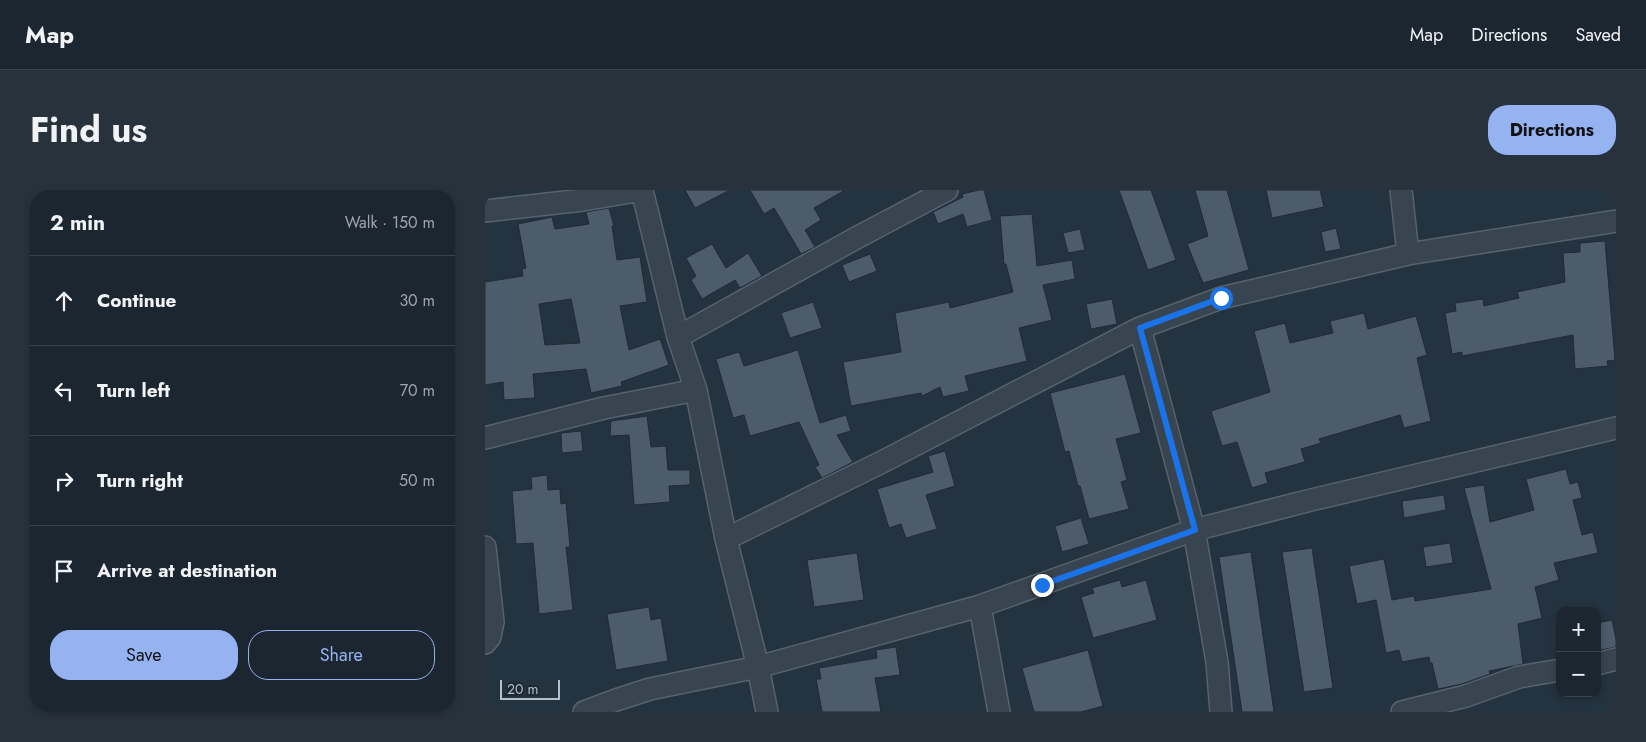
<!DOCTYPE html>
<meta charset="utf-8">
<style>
body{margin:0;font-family:Jost,sans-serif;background:#28323c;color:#f1f3f6}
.controls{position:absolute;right:15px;bottom:15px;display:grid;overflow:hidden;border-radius:10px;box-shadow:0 2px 8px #0003}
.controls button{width:45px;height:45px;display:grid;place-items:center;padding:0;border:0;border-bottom:1px solid #39434c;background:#1b2630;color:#f1f3f6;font:25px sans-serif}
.scale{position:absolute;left:15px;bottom:12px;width:60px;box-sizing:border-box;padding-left:5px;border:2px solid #b5bfca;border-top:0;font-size:14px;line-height:18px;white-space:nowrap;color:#b5bfca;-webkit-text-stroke:4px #1d2935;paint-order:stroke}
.stop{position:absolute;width:15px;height:15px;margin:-11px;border:4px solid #1a73e8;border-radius:50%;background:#fff}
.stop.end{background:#1a73e8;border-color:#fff;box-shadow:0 1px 5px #0008}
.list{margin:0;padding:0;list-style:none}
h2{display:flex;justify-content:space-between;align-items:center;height:65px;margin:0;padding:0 20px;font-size:21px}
h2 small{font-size:16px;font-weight:400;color:#a0a5ab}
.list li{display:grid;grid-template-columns:32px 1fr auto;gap:15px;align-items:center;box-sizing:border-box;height:90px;padding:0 20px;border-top:1px solid #39434c}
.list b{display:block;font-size:19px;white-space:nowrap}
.list em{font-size:16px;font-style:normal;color:#a0a5ab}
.actions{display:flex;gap:10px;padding:15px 20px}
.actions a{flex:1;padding:11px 0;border:1px solid #95b2f1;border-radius:20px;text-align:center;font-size:18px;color:#95b2f1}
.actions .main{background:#95b2f1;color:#111}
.icon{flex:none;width:28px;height:28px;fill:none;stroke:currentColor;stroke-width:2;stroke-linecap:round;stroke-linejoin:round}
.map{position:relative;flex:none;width:1131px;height:522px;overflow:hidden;border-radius:20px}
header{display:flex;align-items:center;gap:30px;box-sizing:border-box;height:70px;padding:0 25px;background:#1b2630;border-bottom:1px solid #39434c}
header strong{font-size:24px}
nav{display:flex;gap:28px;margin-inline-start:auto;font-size:18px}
.intro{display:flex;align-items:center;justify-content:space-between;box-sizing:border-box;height:120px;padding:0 30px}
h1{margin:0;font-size:35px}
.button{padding:12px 22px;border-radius:20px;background:#95b2f1;color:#111;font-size:18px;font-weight:700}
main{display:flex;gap:30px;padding:0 30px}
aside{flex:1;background:#1b2630;border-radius:20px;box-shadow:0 2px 8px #0003}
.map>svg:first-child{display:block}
.building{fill:#4d5c6b;stroke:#1f2b37;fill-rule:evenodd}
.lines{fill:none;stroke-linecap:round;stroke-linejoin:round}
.minor-casing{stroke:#56626d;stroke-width:24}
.minor{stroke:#384450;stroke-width:21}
.route{stroke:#1a73e8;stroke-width:6}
</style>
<header>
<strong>Map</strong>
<nav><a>Map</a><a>Directions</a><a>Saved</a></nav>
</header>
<div class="intro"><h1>Find us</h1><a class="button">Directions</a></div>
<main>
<aside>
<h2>2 min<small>Walk · 150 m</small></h2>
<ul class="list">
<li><svg class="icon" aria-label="ahead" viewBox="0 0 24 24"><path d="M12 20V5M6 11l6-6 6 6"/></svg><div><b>Continue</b></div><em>30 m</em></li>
<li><svg class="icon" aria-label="left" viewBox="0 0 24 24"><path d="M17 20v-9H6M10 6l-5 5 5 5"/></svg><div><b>Turn left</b></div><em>70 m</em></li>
<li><svg class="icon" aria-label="right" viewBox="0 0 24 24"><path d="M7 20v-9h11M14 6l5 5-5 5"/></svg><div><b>Turn right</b></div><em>50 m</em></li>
<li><svg class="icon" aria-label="arrive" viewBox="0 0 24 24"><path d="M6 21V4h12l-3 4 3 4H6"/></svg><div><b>Arrive at destination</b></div></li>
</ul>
<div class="actions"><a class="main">Save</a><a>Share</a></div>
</aside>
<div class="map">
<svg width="1131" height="522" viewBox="0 0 1131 522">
<rect width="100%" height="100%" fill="#243340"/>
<!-- building -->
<path class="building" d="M200,0h45l-35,18z
M265,0h95l-31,18 7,12 -16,10 10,17 -14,7 -27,-46 -10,6z
M494,0h5l8,30 -25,7 -4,-13 -25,10 -5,-12 30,-15 -1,-3z
M634,0h32l25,70 -28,10z
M710,0h32l22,80 -46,13 -16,-39 21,-8z
M781,0h54l4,17 -52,11z
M124,18l5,18h-2l5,34 23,-3 7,45 -27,4 9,44 31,-11 9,26 -48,17 1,4 -31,7 -5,-24 -53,5 2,24 -31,2 -1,-18 -18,3v-103l38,-6 -1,-7 4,-1 -8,-44 34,-7 3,12 34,-5 -3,-12zM86,109l9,44 -35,2 -6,-41z
M547,24l5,52 35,-6 3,19 -32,6 9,35 -33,8 8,33 -62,15 4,15 -26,6 -3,-10 -18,9 -1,-3 -70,13 -8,-44 58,-10 -6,-39 54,-11 1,6 63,-16 -7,-28h-2l-4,-48z
M851,38l5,21 -16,3 -4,-20z
M595,39l5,21 -17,3 -5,-20z
M1120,51l10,119 -8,1 1,5 -33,3 -2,-34 -111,21v-4l-10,2 -7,-41 11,-2 -1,-8 28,-4 1,7 35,-8 -2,-6 48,-10 -2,-29 17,-1v-9z
M227,54l14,24 22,-15 14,23 -22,12 -5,-8 -33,19 -11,-19 5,-4 -10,-18z
M385,64l7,17 -28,11 -7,-17z
M627,109l5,25 -26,5 -5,-25z
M328,112l9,26 -32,10 -9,-25z
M879,123l4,16 48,-13 11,39 -10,3 14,63 -27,7 -4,-13 -81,24 2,4 -20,6 4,13 -40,11 3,10 -16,5 -15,-46 -15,4 -11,-35 59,-19 -16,-61 31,-8 5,20 43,-10 -3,-12z
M313,160l22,73 26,-8 5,16 -14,4 16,27 -31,16 -7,-11 4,-2 -20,-43 -49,14 -6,-21 -11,3 -17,-59 23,-7 5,14z
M640,184l16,59 -25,6 11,41 -6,2 8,27 -40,10 -9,-33h-2l-9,-35 -4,1 -15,-59z
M162,226l4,31 15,-1 2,24h22v15l-21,1 1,16 -36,3 -5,-70 -19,1 1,-15z
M96,241l2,20 -21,2 -1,-20z
M460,261l10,35 -29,9 11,34 -31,9 -5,-14 -12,4 -12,-39 56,-17 -5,-16z
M1081,279l4,15 8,-2 4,16 -9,2 9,35 11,-3 5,21 -44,10 5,17 -24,7 7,31 -24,6 5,40 -34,7 1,3 -28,10 -24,5 -6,-26h-2l-1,-6 -27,5 -3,-12 -13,3 -10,-53 -19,4 -8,-38 35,-7 8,41 22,-4 1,5 76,-12 -27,-101 20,-3 6,37 44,-12 -8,-31z
M62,285l1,15 12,-1 1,15 5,-1 4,44h-4l7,63 -34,4 -6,-71 -17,1 -4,-53 20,-2 -1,-12z
M959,305l2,15 -42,8 -2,-17z
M596,328l8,26 -27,8 -7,-26z
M965,353l3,20 -27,4 -3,-20z
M827,358l21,140 -29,4 -22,-140z
M766,362l23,160h-32l-23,-155z
M372,363l7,47 -50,7 -7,-47z
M635,390l2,7 24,-7 11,40 -64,18 -12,-41 13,-4 -2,-5z
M164,417l2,13 10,-2 7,43 -52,9 -9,-56z
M1127,430l4,19v8l-19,4v-28z
M411,457l4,28 -25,3 6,34h-59l-6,-33h5l-2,-11 58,-10 -1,-8z
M603,460l15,56 -22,6h-47l-12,-44z"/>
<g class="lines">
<defs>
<path id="minor" d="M157,0l36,147 18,53 30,149 32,128 9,45
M916,0l7,64
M0,21l98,-11 59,-10
M655,138l54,202 23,132 4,50
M193,147l180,-100 89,-47
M0,248l119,-30 92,-18
M241,349l158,-78 256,-133 81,-30 187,-44 208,-33
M0,357l8,75 -3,15 -5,6
M495,416l19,106
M1112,474l19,-5
M99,522l32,-12 34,-11 108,-22 222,-61 214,-76 117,-30 305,-72
M917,522l64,-16 53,-19 41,-7"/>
</defs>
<!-- minor casing -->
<use href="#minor" class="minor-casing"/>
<!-- minor -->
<use href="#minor" class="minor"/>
</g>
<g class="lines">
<!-- route -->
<path class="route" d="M557,395l153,-55 -55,-202 81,-30"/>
</g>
</svg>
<div class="controls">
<button>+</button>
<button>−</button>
</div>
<div class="scale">20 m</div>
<div class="stop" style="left:736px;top:108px"></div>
<div class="stop end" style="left:557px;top:395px"></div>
</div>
</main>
